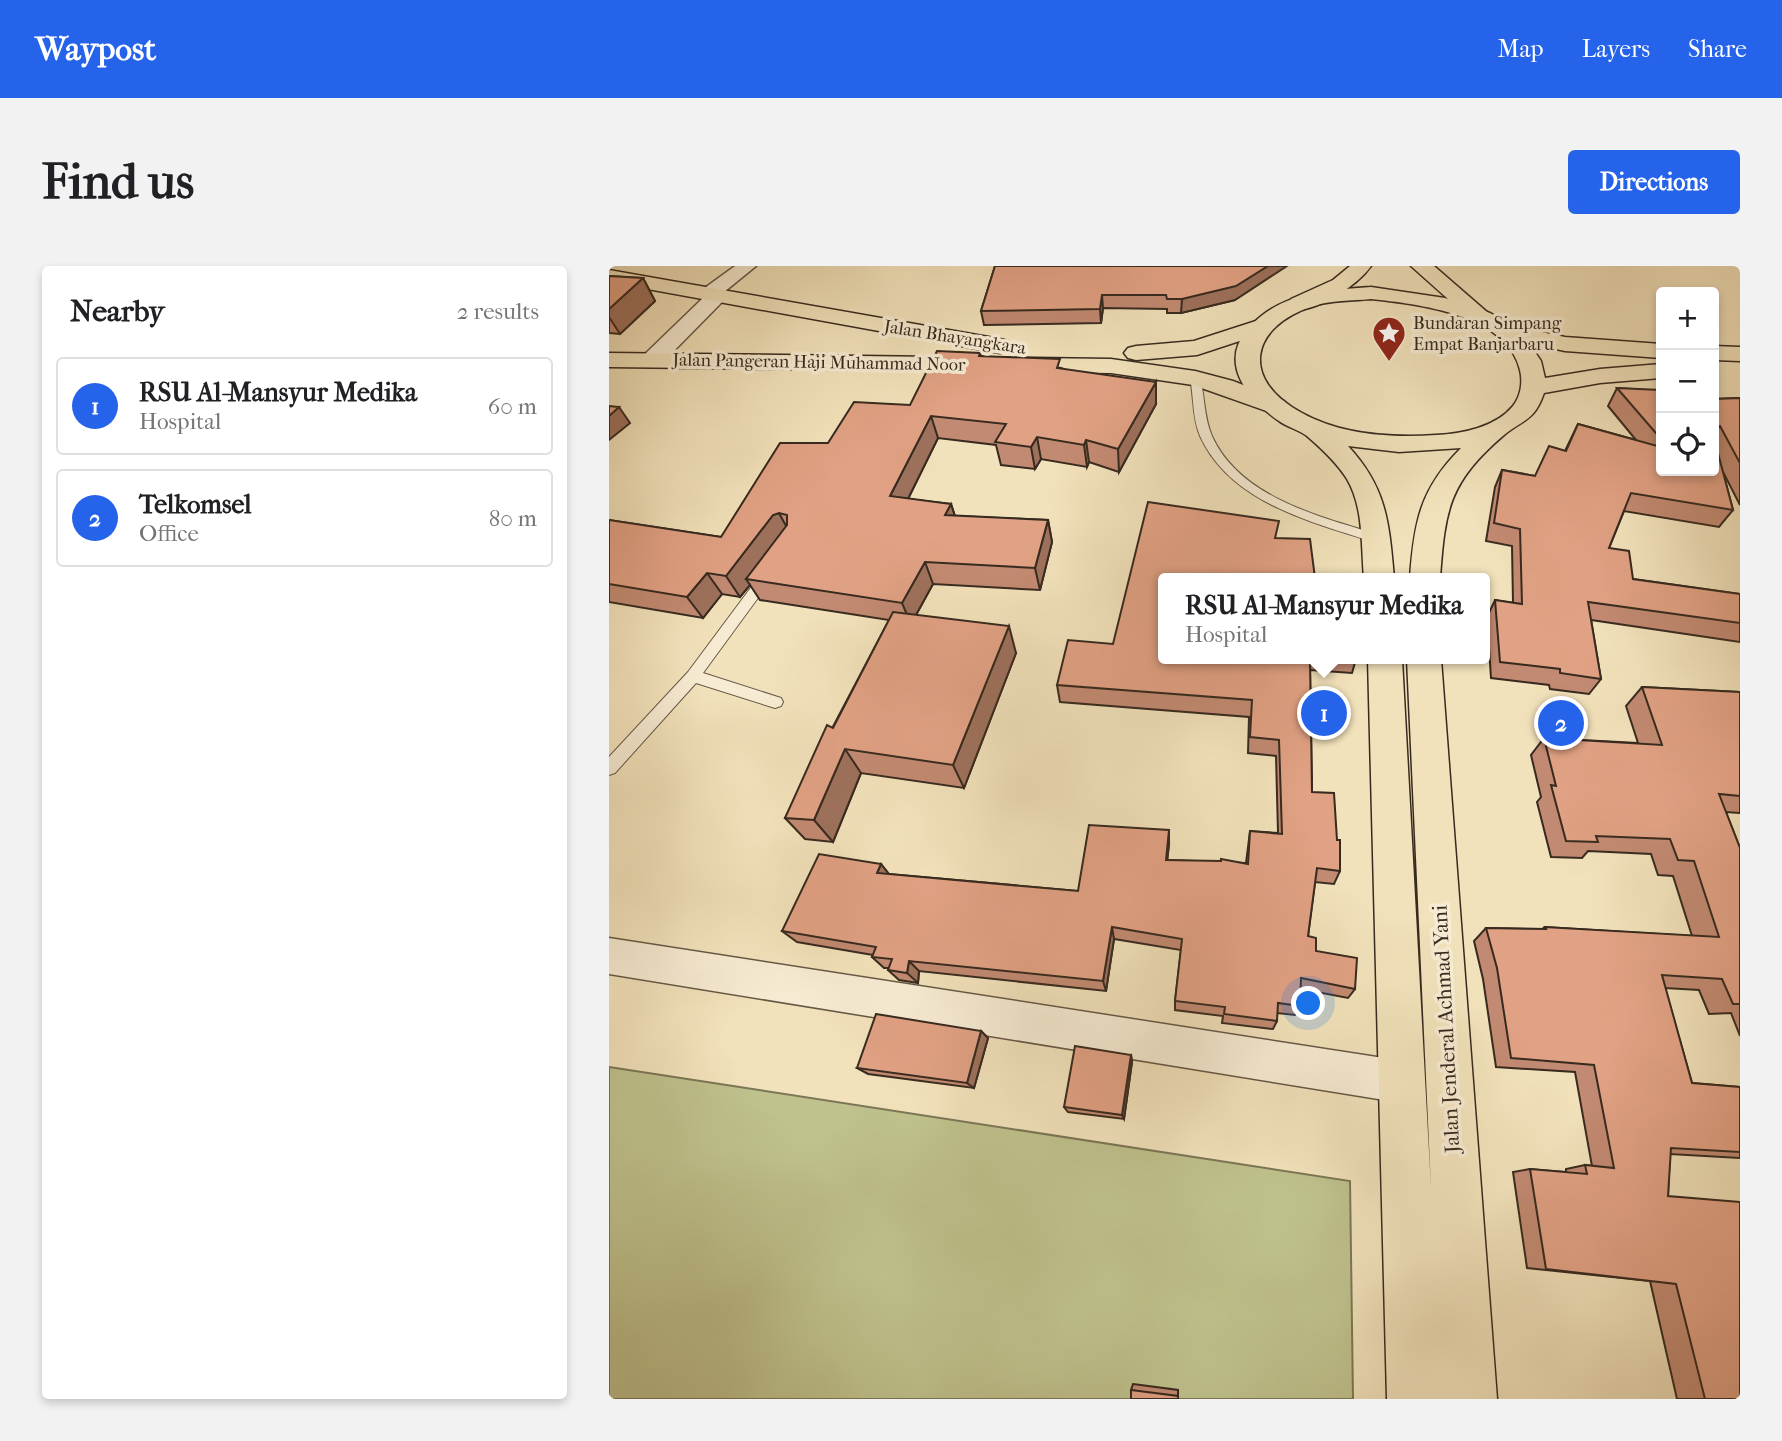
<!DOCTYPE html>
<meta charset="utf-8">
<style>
body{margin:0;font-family:"IM FELL French Canon",serif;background:#f2f2f2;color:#202124}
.controls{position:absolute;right:21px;top:21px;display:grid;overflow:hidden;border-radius:7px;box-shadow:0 4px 10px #0003}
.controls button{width:63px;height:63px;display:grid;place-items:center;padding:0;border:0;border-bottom:2px solid #e0e0e0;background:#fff;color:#202124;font:35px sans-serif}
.you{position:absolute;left:700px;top:738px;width:24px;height:24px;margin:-18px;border:5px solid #fff;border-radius:50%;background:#1a73e8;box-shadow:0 0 0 10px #1a73e833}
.badge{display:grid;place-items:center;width:46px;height:46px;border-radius:50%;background:#2563eb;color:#fff;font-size:23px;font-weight:700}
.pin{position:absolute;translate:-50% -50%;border:4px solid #fff;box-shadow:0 2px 7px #0006}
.popup{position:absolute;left:549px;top:307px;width:332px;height:91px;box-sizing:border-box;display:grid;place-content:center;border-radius:7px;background:#fff;filter:drop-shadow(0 2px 5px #0005);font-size:23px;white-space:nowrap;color:#757577}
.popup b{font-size:26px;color:#202124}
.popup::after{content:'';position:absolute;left:50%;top:100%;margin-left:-14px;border:14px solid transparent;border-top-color:#fff}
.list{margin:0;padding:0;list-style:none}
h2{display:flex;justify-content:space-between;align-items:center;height:91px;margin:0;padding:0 28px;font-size:30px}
h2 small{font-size:23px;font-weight:400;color:#757577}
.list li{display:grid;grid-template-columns:46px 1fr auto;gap:21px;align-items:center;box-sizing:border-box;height:98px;margin:0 14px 14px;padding:0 14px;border:2px solid #e0e0e0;border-radius:7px}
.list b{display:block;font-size:26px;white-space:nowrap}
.list p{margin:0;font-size:23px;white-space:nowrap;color:#757577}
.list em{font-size:23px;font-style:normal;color:#757577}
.icon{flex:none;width:38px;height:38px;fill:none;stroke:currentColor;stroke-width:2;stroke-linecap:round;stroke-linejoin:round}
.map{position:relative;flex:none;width:1131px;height:1133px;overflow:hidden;border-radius:7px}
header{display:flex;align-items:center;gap:42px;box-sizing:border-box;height:98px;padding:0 35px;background:#2563eb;color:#fff}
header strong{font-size:33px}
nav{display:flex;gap:38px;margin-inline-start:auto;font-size:24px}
.intro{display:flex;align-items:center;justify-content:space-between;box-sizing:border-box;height:168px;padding:0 42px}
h1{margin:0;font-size:49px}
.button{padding:18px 32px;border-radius:7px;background:#2563eb;color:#fff;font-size:24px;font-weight:700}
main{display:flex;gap:42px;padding:0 42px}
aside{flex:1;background:#fff;border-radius:7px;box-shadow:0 4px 10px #0003}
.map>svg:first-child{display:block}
.green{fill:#bfc28d;stroke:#7b7656;stroke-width:2}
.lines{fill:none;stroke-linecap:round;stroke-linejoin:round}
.service-casing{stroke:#665846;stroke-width:2}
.minor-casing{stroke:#665846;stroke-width:3}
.primary-casing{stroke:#372a1f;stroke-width:3}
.trunk-casing{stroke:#372a1f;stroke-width:3}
.service{fill:#f7ecd3;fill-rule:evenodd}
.minor{fill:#f7ecd3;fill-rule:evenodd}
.primary{fill:#f2e2bb;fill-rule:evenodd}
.trunk{fill:#f2e2bb;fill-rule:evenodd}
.wall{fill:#c28a72;stroke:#372a1f;stroke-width:2}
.shaded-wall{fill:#9e715c;stroke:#372a1f;stroke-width:2}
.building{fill:#e1a184;stroke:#372a1f;stroke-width:2}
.labels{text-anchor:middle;stroke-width:7;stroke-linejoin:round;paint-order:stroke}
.far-poi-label{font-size:18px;fill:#372a1f;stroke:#f7ecd3;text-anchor:start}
.far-street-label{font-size:18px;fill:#372a1f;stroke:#f7ecd3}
.street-label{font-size:21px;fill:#372a1f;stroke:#f7ecd3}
</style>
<header>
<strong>Waypost</strong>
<nav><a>Map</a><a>Layers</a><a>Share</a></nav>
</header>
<div class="intro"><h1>Find us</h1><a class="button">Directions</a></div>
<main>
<aside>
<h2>Nearby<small>2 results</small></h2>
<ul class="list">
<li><span class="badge">1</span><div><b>RSU Al-Mansyur Medika</b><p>Hospital</p></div><em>60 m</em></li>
<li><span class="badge">2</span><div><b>Telkomsel</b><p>Office</p></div><em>80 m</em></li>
</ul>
</aside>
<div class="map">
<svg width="1131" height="1133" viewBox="0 0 1131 1133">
<rect width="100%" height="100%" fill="#f2e2bb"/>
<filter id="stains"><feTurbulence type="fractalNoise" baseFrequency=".00286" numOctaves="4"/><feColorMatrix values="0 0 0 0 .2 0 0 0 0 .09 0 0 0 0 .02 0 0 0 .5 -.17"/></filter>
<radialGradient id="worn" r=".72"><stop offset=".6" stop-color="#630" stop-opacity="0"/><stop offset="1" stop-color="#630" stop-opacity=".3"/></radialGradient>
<!-- green -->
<path class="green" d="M0,801l741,114 3,218h-744z"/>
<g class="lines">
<defs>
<path id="service" d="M586,109l5,3c5,19 4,40 12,58 28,62 109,81 168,99v6h-10c-61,-20 -140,-39 -170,-105 -8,-18 -6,-39 -10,-58z
M160,302l5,2v6l-71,97 78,25 2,4 -2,4 -6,2 -79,-25 -81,90 -6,2v-18l79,-85 76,-102z"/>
<path id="minor" d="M126,0h21l-32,26 3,4 -3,4 -64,65h-16l-3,-5 3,-5 59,-57 -4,-4 3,-4z
M0,672l794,123 15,6 6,15 -6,15 -15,6 -794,-129z"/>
<path id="primary" d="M741,0h21c-13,19 -56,48 -80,43l-3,-5 3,-5 42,-19z
M802,0h23l61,53 -3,5h-16z
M0,4l391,69 8,2 4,5 -4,5 -8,2 -391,-71z
M650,54l8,2 3,5 -3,5 -70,23 -61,5 -8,-2 -4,-5 4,-5 8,-2 58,-5z
M0,87l502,6 84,12 38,10 51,20 4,5 -4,5 -9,3 -82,-29 -82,-12 -502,-6z"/>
<path id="trunk" d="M762,21l74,11 45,15 22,13 53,11 96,7v14l-96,-7 -36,-8 12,18 4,17 55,-9 61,-5v14l-61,5 -56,10c-10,29 -21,26 -40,42 -55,47 -59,74 -64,143h-30c4,-56 10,-89 51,-130l-62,4 -51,-6c39,42 41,77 46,132h-30c-3,-33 0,-70 -17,-99 -10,-16 -26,-31 -40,-43 -8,-6 -20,-9 -28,-15 -31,-21 -61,-58 -31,-92 31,-37 79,-39 123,-42zM762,33c46,5 136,15 149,71 3,12 1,26 -7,36 -17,21 -51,28 -77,29 -46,3 -94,0 -134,-22 -62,-33 -53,-86 11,-107 18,-6 39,-5 58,-7z
M1105,80l26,1v14l-26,-1z
M759,393h34l29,529 -24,-529h34l56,740h-110z"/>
</defs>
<!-- service casing -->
<use href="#service" class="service-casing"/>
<!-- minor casing -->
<use href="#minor" class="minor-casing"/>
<!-- primary casing -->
<use href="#primary" class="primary-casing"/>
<!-- trunk casing -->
<use href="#trunk" class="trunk-casing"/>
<!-- service -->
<use href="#service" class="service"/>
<!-- minor -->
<use href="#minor" class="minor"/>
<!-- primary -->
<use href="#primary" class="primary"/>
<!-- trunk -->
<use href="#trunk" class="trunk"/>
</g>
<!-- wall -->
<path class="wall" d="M386,0l240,34 -54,13h-14v-4l-64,-1 -2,15 -117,2 -3,-14z
M0,10l34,2 12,23 -35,33 -11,-1z
M371,87l1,3 80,12 95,36 -37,68 -30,-10 -2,5 -46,-8 -6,10 -34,-4 -5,-20 -58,-7 -30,61 43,5 4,12 93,4 4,22 -12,48 -107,-6 -17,31 100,38 -52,135 -103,-15 -28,69 -28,-3 -20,-21 104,-198 -129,-20 -10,-15 -10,12 -18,-3 -19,24 -94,-16v-82l112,17 107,-94 82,-38z
M1008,122l44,3v80h53v-72l26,-1v107l-17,-33 10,38 -14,17 -95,-16 -15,37 24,31 107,15v48l-149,-22 10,59 -12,15 -39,-5 -1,-4 -58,-7 -4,-61 8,-17 18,3 -1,-57 -26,-5 9,-54 7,-17 33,6 30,-25 13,-27 58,16 -28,-34z
M554,393h193l-4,14 -42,-3 2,122 28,79 -6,13 -19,-2 -7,54 8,15 39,38 -7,9 -47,-9 -1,17 -5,9 -18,-2v8l-4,8 -51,-6 1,-7 -48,-6v-9l6,-51 -67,-11 -8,52 -187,-20 -1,12 -19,-3 -11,-10 1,-2h-5l-12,-11 1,-2 -76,-13 -15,-11 99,-67 8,10 189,17 91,-47 -2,16 79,3 4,-32 28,2 -2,-77 -28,-3 1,-36 -189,-15 -3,-17z
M1033,421l98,5v121l-14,-1 14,36v188l-9,-23 -22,1 -10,-24 -34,-2 27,95 48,4v71l-70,-4 -2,42 72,203h-63l-27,-118 -123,-13 -14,-96 17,-3 36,3v-3l19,-4 7,1 -17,-94 -79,-5 -13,-88 -9,-38 12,-13 56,1 3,-2 147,9 -19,-60 -15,-1 -7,-21 -63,-3 -6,7 -31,-1 -14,-55 4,-5 -10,-42 13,-17 94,5 -12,-37z
M372,765l7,7 -14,50 -106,-14 -11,-6z
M522,789l1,7 -8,57 -56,-7 -4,-5z
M524,1118l45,6v9l-47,-9z"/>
<!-- shaded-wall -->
<path class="shaded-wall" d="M659,0h19l-52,34 -54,13 1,-14z
M34,12l12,23 -35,33 -11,-17v-8z
M493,29l1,13 -2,15 -1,-14z
M547,116v22l-37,68 -1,-23z
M10,141l11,16 -21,17v-24z
M322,150l7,22 -40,81 -8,-23z
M1111,160l-6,9v-7z
M428,171l4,22 -6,10 -4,-22z
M477,174l3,22 -2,5 -3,-22z
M342,238l7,22 -13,-11z
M170,247l12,22 -45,44 4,6 -10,12 -14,-21 47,-61z
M439,254l4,22 -12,48 -5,-22z
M316,296l8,22 -22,40 -9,-21z
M98,307l15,21 -19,24 -16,-21z
M400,360l7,27 -52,135 -11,-23z
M236,483l16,24 -28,69 -19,-22z
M560,564v14l-3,29v-13z
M272,598l11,14 -15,-5z
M503,661l2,12 -8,52 -3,-10z
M300,695l10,10 -1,12 -11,-10z
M372,765l7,7 -14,50 -7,-5z
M522,789l1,7 -8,57 -2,-4z"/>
<!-- building -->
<path class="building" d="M386,0h273l-32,20 -54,13h-15l-1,-4h-64l-2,14 -119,2z
M0,10l34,2 -34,31z
M328,85l43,2 -1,3 81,3 -3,9 99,14 -38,67 -32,-9 -2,5 -47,-8 -6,10 -36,-5 11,-18 -75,-8 -41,80 61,8 -6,11 103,5 -13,48 -110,-6 -23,41 -156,-24 41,-54v-10l-8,-2 -6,2 -47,61 -19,-3 -20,24 -78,-13v-64l112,17 59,-94h48l26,-41 56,3z
M1008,122l43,2 1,49z
M1131,132v65l-20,-37 -6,2v-29z
M0,140l10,1 -10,9z
M969,158l83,23v24h53v-33l19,72 -102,-17 -22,55 20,3 4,28 107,15v29l-152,-21 13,77 -41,-6v-4l-60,-7 -5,-62 27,4 -2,-75 -26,-6 8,-53 33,6 14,-30 17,5z
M539,236l131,19 -4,17 35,1 5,39h-152v81h147l2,133 22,1 3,47h3v31l-23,-3 -9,68 8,2v13l41,7 -2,31 -54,-11 -1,28 -22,-3 -1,18 -53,-7 1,-7 -50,-6 7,-62 -70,-12 -9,54 -194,-20 -2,12 -19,-3 4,-11 -20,-2 4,-10 -94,-16 37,-77 62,10 -4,9 201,18 11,-66 80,5 -3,30 55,1v-2l27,5 2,-33 32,3 -3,-94 -29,-3 2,-37 -195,-15 11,-45 45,4z
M284,346l116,14 -56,139 -108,-16 -31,71 -29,-2 42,-93 6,3z
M1033,421l98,5v104l-21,-2 21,54v156h-7l-11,-25 -60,-4 30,108 48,4v65l-69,-4 -3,48 72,6v197h-35l-29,-115 -130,-15 -16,-100 57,5 -2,-9 29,3 -20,-103 -83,-7 -14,-90 -11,-40 60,1 -1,-2 174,10 -25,-76 -16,-1 -8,-21 -74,-3 2,6 -32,-1 -15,-56 5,1 -12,-48 118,7z
M267,748l105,17 -14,52 -110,-15z
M466,780l56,9 -9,60 -58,-8z
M522,1124l47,6v3h-47z"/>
<!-- icons -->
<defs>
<symbol id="sight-pin" viewBox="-11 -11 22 30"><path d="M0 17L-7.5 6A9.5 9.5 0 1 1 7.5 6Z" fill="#8f2418" stroke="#f7ecd3"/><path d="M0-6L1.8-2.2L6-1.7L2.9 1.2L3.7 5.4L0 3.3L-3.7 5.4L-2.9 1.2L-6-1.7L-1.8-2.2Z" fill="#fff"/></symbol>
</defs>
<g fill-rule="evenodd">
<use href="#sight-pin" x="761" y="48" width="38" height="52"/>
</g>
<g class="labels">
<!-- far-poi labels -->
<g class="far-poi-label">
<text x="804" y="63">Bundaran Simpang<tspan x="804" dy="21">Empat Banjarbaru</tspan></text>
</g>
<!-- far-street labels -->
<g class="far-street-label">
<text transform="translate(346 71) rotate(9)" y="6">Jalan Bhayangkara</text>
<text transform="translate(210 96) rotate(1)" y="6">Jalan Pangeran Haji Muhammad Noor</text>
</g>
<!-- street labels -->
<g class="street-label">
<text transform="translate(837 763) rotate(-93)" y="7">Jalan Jenderal Achmad Yani</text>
</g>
</g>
<rect width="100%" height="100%" filter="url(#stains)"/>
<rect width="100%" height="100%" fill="url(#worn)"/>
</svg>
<div class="controls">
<button>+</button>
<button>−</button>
<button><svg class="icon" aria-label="locate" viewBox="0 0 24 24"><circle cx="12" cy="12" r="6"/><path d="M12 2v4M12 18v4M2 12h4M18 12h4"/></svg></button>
</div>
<div class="you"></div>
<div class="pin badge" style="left:715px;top:447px">1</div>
<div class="popup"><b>RSU Al-Mansyur Medika</b>Hospital</div>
<div class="pin badge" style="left:952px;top:457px">2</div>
</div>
</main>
